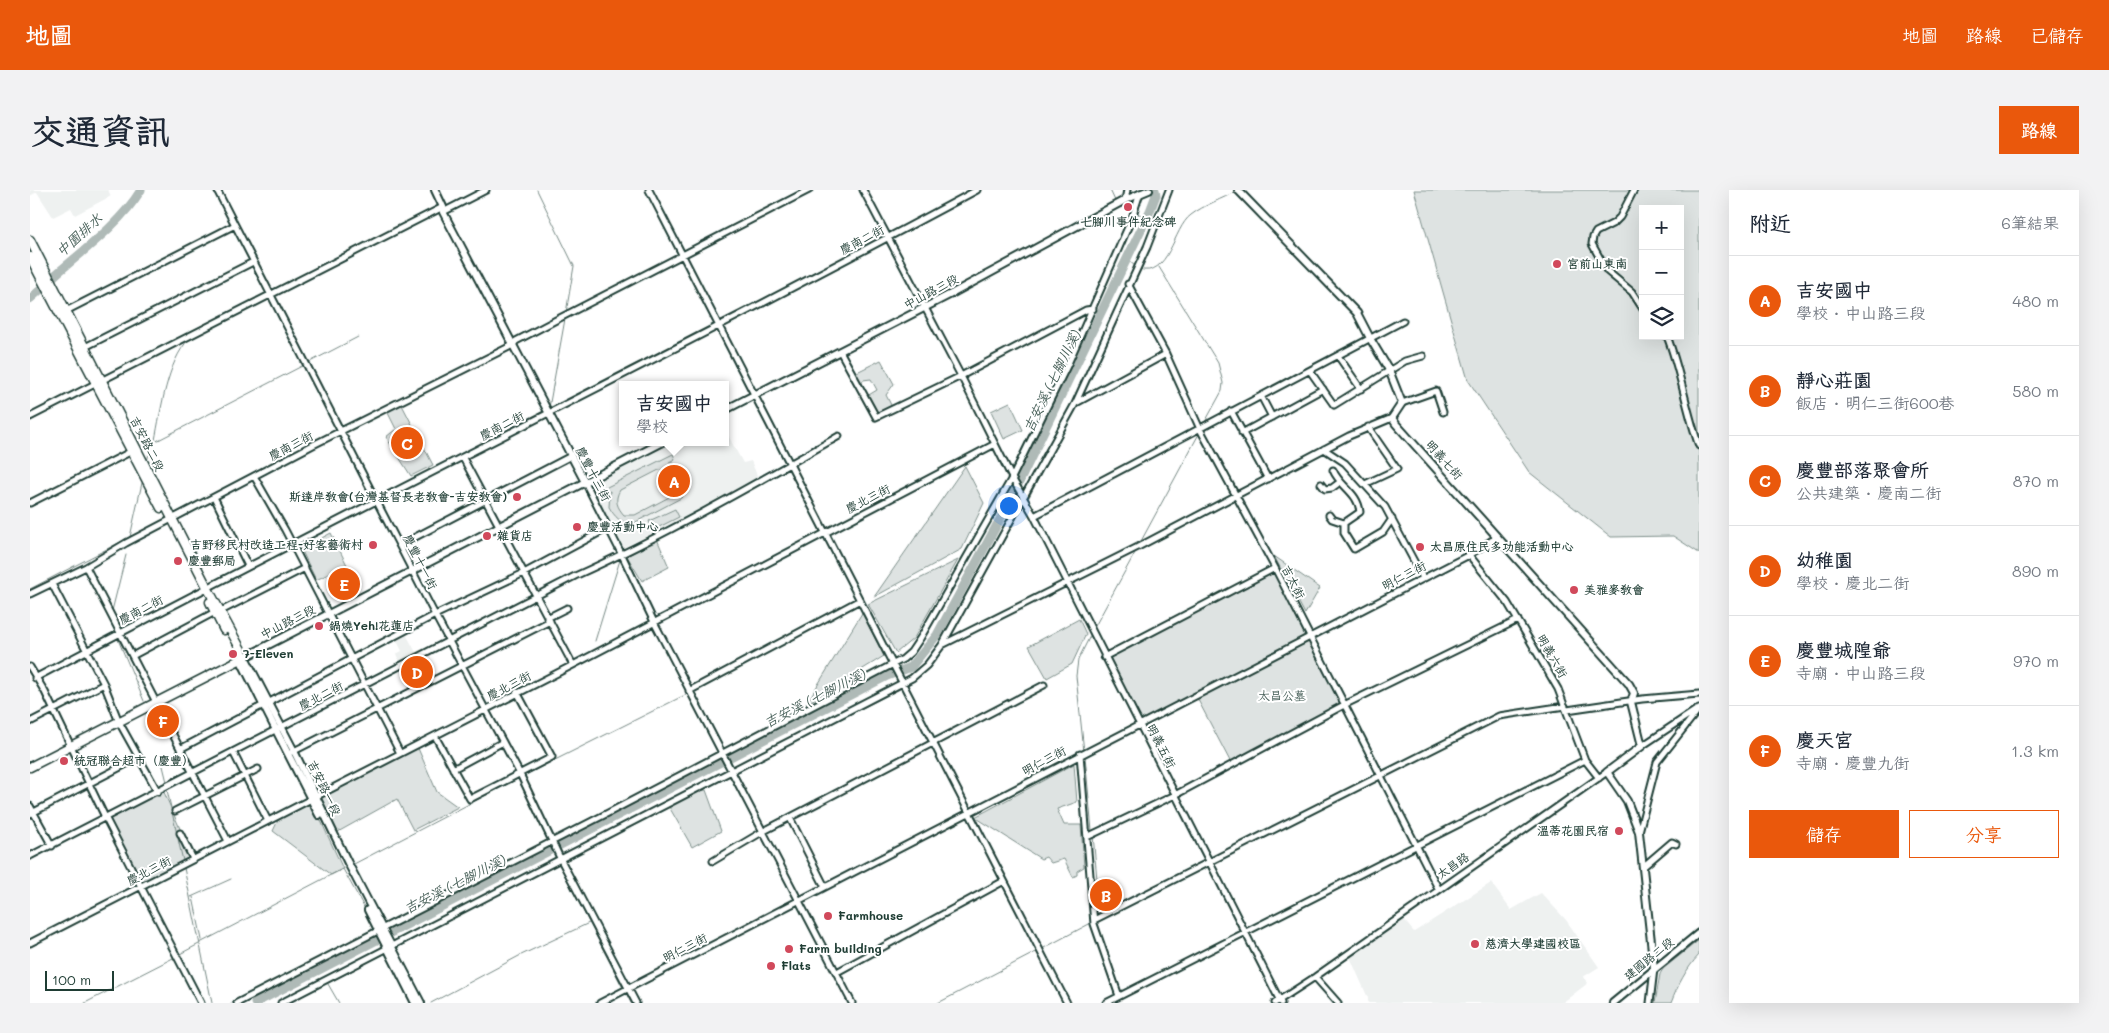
<!DOCTYPE html>
<html lang="zh-TW">
<meta charset="utf-8">
<style>
body{margin:0;font-family:Mali,"LXGW WenKai TC",sans-serif;background:#f2f2f3;color:#1f2937}
.controls{position:absolute;right:15px;top:15px;display:grid;overflow:hidden;border-radius:0px;box-shadow:0 5px 20px #0002}
.controls button{width:45px;height:45px;display:grid;place-items:center;padding:0;border:0;border-bottom:1px solid #e0e1e3;background:#fff;color:#1f2937;font:25px sans-serif}
.scale{position:absolute;left:15px;bottom:12px;width:69px;box-sizing:border-box;padding-left:5px;border:2px solid #1f3d34;border-top:0;font-size:14px;line-height:18px;white-space:nowrap;color:#1f3d34;-webkit-text-stroke:4px #fff;paint-order:stroke}
.you{position:absolute;left:978px;top:315px;width:18px;height:18px;margin:-12px;border:4px solid #fff;border-radius:50%;background:#1a73e8;box-shadow:0 0 0 8px #1a73e833}
.badge{display:grid;place-items:center;width:32px;height:32px;border-radius:50%;background:#ea580c;color:#fff;font-size:16px;font-weight:700}
.pin{position:absolute;translate:-50% -50%;border:2px solid #fff;box-shadow:0 1px 5px #0006}
.popup{position:absolute;left:589px;top:191px;width:110px;height:65px;box-sizing:border-box;display:grid;place-content:center;border-radius:0px;background:#fff;filter:drop-shadow(0 1px 4px #0005);font-size:16px;white-space:nowrap;color:#747a83}
.popup b{font-size:19px;color:#1f2937}
.popup::after{content:'';position:absolute;left:50%;top:100%;margin-left:-10px;border:10px solid transparent;border-top-color:#fff}
.list{margin:0;padding:0;list-style:none}
h2{display:flex;justify-content:space-between;align-items:center;height:65px;margin:0;padding:0 20px;font-size:21px}
h2 small{font-size:16px;font-weight:400;color:#747a83}
.list li{display:grid;grid-template-columns:32px 1fr auto;gap:15px;align-items:center;box-sizing:border-box;height:90px;padding:0 20px;border-top:1px solid #e0e1e3}
.list b{display:block;font-size:19px;white-space:nowrap}
.list p{margin:0;font-size:16px;white-space:nowrap;color:#747a83}
.list em{font-size:16px;font-style:normal;color:#747a83}
.actions{display:flex;gap:10px;padding:15px 20px}
.actions a{flex:1;padding:11px 0;border:1px solid #ea580c;border-radius:0px;text-align:center;font-size:18px;color:#ea580c}
.actions .main{background:#ea580c;color:#fff}
.icon{flex:none;width:28px;height:28px;fill:none;stroke:currentColor;stroke-width:2;stroke-linecap:round;stroke-linejoin:round}
.map{position:relative;flex:none;width:1669px;height:813px;overflow:hidden;border-radius:0px}
header{display:flex;align-items:center;gap:30px;box-sizing:border-box;height:70px;padding:0 25px;background:#ea580c;color:#fff}
header strong{font-size:24px}
nav{display:flex;gap:28px;margin-inline-start:auto;font-size:18px}
.intro{display:flex;align-items:center;justify-content:space-between;box-sizing:border-box;height:120px;padding:0 30px}
h1{margin:0;font-size:35px}
.button{padding:12px 22px;border-radius:0px;background:#ea580c;color:#fff;font-size:18px;font-weight:700}
main{display:flex;gap:30px;padding:0 30px}
aside{flex:1;background:#fff;border-radius:0px;box-shadow:0 5px 20px #0002}
.map>svg:first-child{display:block}
.built{fill:#eef1f0}
.green{fill:#dee3e2;stroke:#7e908b;fill-rule:evenodd}
.lines{fill:none;stroke-linecap:round;stroke-linejoin:round}
.stream{stroke:#758883;stroke-width:1}
.river{stroke:#afbab7;stroke-width:9}
.minor-casing{stroke:#1f3d34;stroke-width:9}
.tertiary-casing{stroke:#1f3d34;stroke-width:10}
.primary-casing{stroke:#1f3d34;stroke-width:11}
.minor{stroke:#fff;stroke-width:5}
.tertiary{stroke:#fff;stroke-width:6}
.primary{stroke:#fff;stroke-width:8}
.poi-dot{fill:#d1495b;stroke:#fff;stroke-width:2}
.labels{text-anchor:middle;stroke-width:4;stroke-linejoin:round;paint-order:stroke}
.poi-label{font-size:12px;font-weight:bold;fill:#1f3d34;stroke:#fff;text-anchor:start}
.street-label{font-size:12px;fill:#1f3d34;stroke:#fff}
.park-label{font-size:12px;fill:#455e57;stroke:#fff}
.water-label{font-size:14px;font-style:italic;fill:#4a625b;stroke:#fff}
</style>
<header>
<strong>地圖</strong>
<nav><a>地圖</a><a>路線</a><a>已儲存</a></nav>
</header>
<div class="intro"><h1>交通資訊</h1><a class="button">路線</a></div>
<main>
<div class="map">
<svg width="1669" height="813" viewBox="0 0 1669 813">
<rect width="100%" height="100%" fill="#fff"/>
<filter id="ink" filterUnits="userSpaceOnUse"><feTurbulence type="fractalNoise" baseFrequency=".02" numOctaves="2"/><feDisplacementMap in="SourceGraphic" scale="10" xChannelSelector="R" yChannelSelector="G"/><feConvolveMatrix kernelMatrix="1 2 1 2 8 2 1 2 1" color-interpolation-filters="sRGB"/></filter>
<g filter="url(#ink)">
<!-- built -->
<path class="built" d="M0,0h78l3,6 -36,19 -4,-7 -18,9 -16,-25 -7,4z
M695,240l18,33 8,-2 8,19 -135,67 -35,-64 82,-41h54z
M376,444l12,22 -17,8 -5,-10 6,-3 -6,-12z
M1461,693l20,27 30,-17 25,27 33,47 -16,10 5,6 -26,20h-194v-5l-18,-41 53,-38 11,13z"/>
<!-- green -->
<path class="green" d="M1384,0h285v363l-26,-17 -62,1 -82,-65 -61,-92zM1613,19h37v127h-37z
M851,170l13,24 -8,11 6,12 -14,7 -11,-18 10,-6 -6,-11 -8,1 -2,4 -6,-11z
M980,212l13,28 -19,9 -13,-28z
M371,213l32,62 -22,11 -25,-39 10,-8 -9,-18z
M643,264l2,5 -6,3c18,6 21,20 12,36l-49,26c-12,-1 -17,-7 -23,-17l1,-16 -7,3 -2,-4zM629,280l14,2c5,6 6,14 2,22l-40,21h-11c-7,-8 -10,-15 -4,-25z
M935,276l19,37 -22,46 -88,48z
M645,319l4,8 -26,13 -4,-9z
M301,343l16,32 -31,15 -15,-31z
M627,349l12,28 -27,14 -15,-25z
M1244,366l46,32 -15,26z
M928,370l-44,78 -18,15 -28,-49z
M1244,381l31,65 -165,86 -34,-64z
M832,423l22,43 -78,48z
M1049,429l7,15 -14,30 -25,14 -18,-32z
M1278,448l34,70 -110,57 -35,-67z
M387,556l20,46 21,15 -45,23 -16,-31 -61,34 -20,-36z
M1044,574l3,38 -20,7 7,16h17l3,42 -7,4v4l-4,2 -9,-18 -13,4 -5,-6 -5,2 -66,-42z
M133,600l30,68 -51,28 -35,-68z
M676,600l15,41 -29,16 -24,-42 21,-12z
M281,609l32,70 -12,6 -58,-44 8,-17z
M1669,750v15c-13,14 -21,30 -28,48h-16l5,-29 3,-5z"/>
<g class="lines">
<!-- stream -->
<path class="stream" d="M507,0l37,76 -8,47
M1080,0l6,13
M1091,16l10,4
M1105,22l12,6
M1097,69l9,8
M1129,77l59,96 5,20 -1,8 -18,33
M1109,79c30,10 34,-41 52,-54 13,-10 31,-16 46,-24
M1102,96l8,-16
M1085,132l14,-30
M278,173l50,-26
M519,218l16,-89
M125,250c6,-30 12,-78 34,-101
M111,259l163,-84
M117,271l2,-7
M998,309l36,-70
M1110,353l60,-111
M0,399l100,-52 12,-54
M14,399h9
M82,421l14,-56
M83,435l2,7
M1064,438l42,-77
M87,447l27,64
M919,448l75,-133
M565,451l25,-81
M876,496c16,-9 29,-24 38,-40
M119,524l4,13
M1054,562l-8,-76 2,-16 13,-26
M1055,566l7,75
M131,568l6,24
M704,583l168,-85
M493,586l166,-83
M137,600l16,71
M1063,645l7,78
M533,672l45,-25
M529,674l65,126
M322,675l167,-87
M154,678l28,135
M313,679l22,40
M161,707l40,-18
M163,707l9,43
M170,753l146,-76
M368,757l162,-84
M1012,759l49,-26
M148,765l21,-11
M298,794l11,19
M596,803l5,10
M55,813l90,-46
M201,813l117,-60
M259,813l97,-50
M401,813l88,-47 70,-33
M908,813l100,-52"/>
<!-- river -->
<path class="river" d="M24,86c30,-26 66,-52 87,-86
M0,109l9,-8
M225,813l632,-327 24,-9 26,-32 74,-136 139,-288 6,-16 -1,-5"/>
<defs>
<path id="minor" d="M187,0l218,425 85,159 41,86 75,143
M619,0l418,813
M833,0l98,186 51,102 22,38 247,487
M1604,0l-14,27 -6,6 -18,9 -3,5 -1,7 15,27 25,21 11,17
M1095,10l2,-10
M413,22l43,-22
M1098,94l38,70 34,75 75,139 164,322
M36,121l169,-86
M1637,146c14,36 19,74 32,110
M55,157l168,-85
M810,161l36,66 85,-41 125,-66 7,-1
M1308,166l23,33
M1280,181l24,34 71,-44 18,-5
M1231,206l11,21
M1046,213l90,-49
M1372,213l34,-12 7,21
M1201,221l37,68
M0,227l413,-210
M1212,243l81,-44
M1294,259l21,14 40,44 38,71
M433,268l110,207
M1303,280c7,17 25,22 27,42l-16,11
M224,286l31,54 115,223
M555,292l37,73 32,67 198,381
M1291,294l4,5 7,-1 8,-6
M1335,294l32,-15 -29,-42
M184,307l34,69
M0,313l104,-53
M1299,325l3,4 12,4v10l10,16 29,-17 9,-13
M1004,326l369,-195
M370,355l171,-89
M1439,365l38,47 22,37 29,50 27,71 14,18
M56,377l142,274
M22,394l52,100 15,38 39,70
M0,404l56,-27 40,-24 187,-98 200,-100 3,-4 40,-21 253,-130
M517,428l20,-10
M912,455l196,-98 211,-111 43,-18
M102,466l83,-44 6,-1 84,-43
M1074,467l171,-89
M0,477l15,25 60,125 96,186
M5,488c312,-166 630,-320 942,-488
M659,501l171,-91
M1537,520l75,-11 57,-5
M0,532l74,-38
M405,546l35,63 82,-42 -35,-65
M1612,556l54,-36
M150,559l255,-134 89,-42 84,-45
M203,562l35,69
M262,562l258,-131
M1050,564l14,170 25,72
M423,579l50,-27
M0,616l22,40
M145,621l83,-42
M0,624l108,-56
M760,628l35,69
M1609,642l18,-70 42,-53
M150,643l13,26
M1057,647l88,-42 169,-90 174,-85
M0,666l545,-280c91,-41 178,-91 264,-140
M683,671l49,-29 282,-147
M1614,676l28,-24 4,2
M1064,730l405,-204 66,-10
M0,753l543,-278 422,-221
M807,782l167,-91
M1285,787l23,26
M207,813l371,-190 295,-154 8,-7 10,-15 91,-159 55,-112 65,-148 8,-25
M251,813l631,-325 15,-13 15,-20 133,-241 72,-157 22,-57
M570,813l869,-448 28,-18
M1076,813l479,-243
M1245,813l40,-26 292,-205
M1620,813l4,-34"/>
<path id="tertiary" d="M405,0l8,17v5l142,270
M1208,0l119,123 14,27 18,30 13,33 -10,15 4,6 233,260 5,9 -3,9 11,44 -35,26 20,29 12,31 15,137
M695,220l228,-117 172,-93 24,-10
M210,469l79,156
M338,720l47,93
M391,813l-73,-140 -54,-112 -49,-94 418,-215
M1583,813l86,-70"/>
<path id="primary" d="M0,50l177,347 38,70 -215,110
M0,67l131,251
M180,412l14,28"/>
</defs>
<!-- minor casing -->
<use href="#minor" class="minor-casing"/>
<!-- tertiary casing -->
<use href="#tertiary" class="tertiary-casing"/>
<!-- primary casing -->
<use href="#primary" class="primary-casing"/>
<!-- minor -->
<use href="#minor" class="minor"/>
<!-- tertiary -->
<use href="#tertiary" class="tertiary"/>
<!-- primary -->
<use href="#primary" class="primary"/>
</g>
</g>
<!-- markers -->
<g class="poi-dot">
<circle cx="1098" cy="17" r="5"/>
<circle cx="1527" cy="74" r="5"/>
<circle cx="487" cy="307" r="5"/>
<circle cx="547" cy="337" r="5"/>
<circle cx="457" cy="346" r="5"/>
<circle cx="343" cy="355" r="5"/>
<circle cx="1390" cy="357" r="5"/>
<circle cx="148" cy="371" r="5"/>
<circle cx="1544" cy="400" r="5"/>
<circle cx="289" cy="436" r="5"/>
<circle cx="203" cy="464" r="5"/>
<circle cx="34" cy="571" r="5"/>
<circle cx="1589" cy="641" r="5"/>
<circle cx="798" cy="726" r="5"/>
<circle cx="1445" cy="754" r="5"/>
<circle cx="759" cy="759" r="5"/>
<circle cx="741" cy="776" r="5"/>
</g>
<g class="labels">
<!-- poi labels -->
<g class="poi-label">
<text x="1098" y="36" text-anchor="middle">七腳川事件紀念碑</text>
<text x="1537" y="78">宮前山東南</text>
<text x="477" y="311" text-anchor="end">斯達岸教會(台灣基督長老教會-吉安教會)</text>
<text x="557" y="341">慶豐活動中心</text>
<text x="467" y="350">雜貨店</text>
<text x="333" y="359" text-anchor="end">吉野移民村改造工程-好客藝術村</text>
<text x="1400" y="361">太昌原住民多功能活動中心</text>
<text x="158" y="375">慶豐郵局</text>
<text x="1554" y="404">美雅麥教會</text>
<text x="299" y="440">鍋燒Yeh!花蓮店</text>
<text x="213" y="468">7-Eleven</text>
<text x="44" y="575">統冠聯合超市（慶豐）</text>
<text x="1579" y="645" text-anchor="end">溫蒂花園民宿</text>
<text x="808" y="730">Farmhouse</text>
<text x="1455" y="758">慈濟大學建國校區</text>
<text x="769" y="763">Farm building</text>
<text x="751" y="780">Flats</text>
</g>
<!-- street labels -->
<g class="street-label">
<text transform="translate(832 50) rotate(-28)" y="4">慶南二街</text>
<text transform="translate(901 102) rotate(-28)" y="4">中山路三段</text>
<text transform="translate(472 236) rotate(-27)" y="4">慶南二街</text>
<text transform="translate(117 254) rotate(63)" y="4">吉安路二段</text>
<text transform="translate(261 256) rotate(-28)" y="4">慶南三街</text>
<text transform="translate(1414 270) rotate(48)" y="4">明義七街</text>
<text transform="translate(563 284) rotate(62)" y="4">慶豐十三街</text>
<text transform="translate(838 309) rotate(-27)" y="4">慶北三街</text>
<text transform="translate(390 372) rotate(63)" y="4">慶豐十一街</text>
<text transform="translate(1374 386) rotate(-27)" y="4">明仁三街</text>
<text transform="translate(1263 392) rotate(63)" y="4">吉太街</text>
<text transform="translate(111 420) rotate(-28)" y="4">慶南二街</text>
<text transform="translate(258 432) rotate(-27)" y="4">中山路三段</text>
<text transform="translate(1522 466) rotate(60)" y="4">明義六街</text>
<text transform="translate(479 496) rotate(-28)" y="4">慶北三街</text>
<text transform="translate(291 506) rotate(-27)" y="4">慶北二街</text>
<text transform="translate(1131 556) rotate(63)" y="4">明義五街</text>
<text transform="translate(1014 571) rotate(-28)" y="4">明仁三街</text>
<text transform="translate(294 598) rotate(64)" y="4">吉安路一段</text>
<text transform="translate(1423 676) rotate(-35)" y="4">太昌路</text>
<text transform="translate(119 681) rotate(-27)" y="4">慶北三街</text>
<text transform="translate(655 758) rotate(-27)" y="4">明仁三街</text>
<text transform="translate(1619 769) rotate(-39)" y="4">建國路二段</text>
</g>
<!-- park labels -->
<g class="park-label">
<text x="1252" y="510">太昌公墓</text>
</g>
<!-- water labels -->
<g class="water-label">
<text transform="translate(49 45) rotate(-42)" y="5">中園排水</text>
<text transform="translate(1022 191) rotate(-64)" y="5">吉安溪 (七腳川溪)</text>
<text transform="translate(785 508) rotate(-27)" y="5">吉安溪 (七腳川溪)</text>
<text transform="translate(425 694) rotate(-27)" y="5">吉安溪 (七腳川溪)</text>
</g>
</g>
</svg>
<div class="controls">
<button>+</button>
<button>−</button>
<button><svg class="icon" aria-label="layers" viewBox="0 0 24 24"><path d="M12 4l9 5-9 5-9-5zM3 14l9 5 9-5"/></svg></button>
</div>
<div class="scale">100 m</div>
<div class="you"></div>
<div class="pin badge" style="left:644px;top:291px">A</div>
<div class="popup"><b>吉安國中</b>學校</div>
<div class="pin badge" style="left:1076px;top:705px">B</div>
<div class="pin badge" style="left:377px;top:253px">C</div>
<div class="pin badge" style="left:387px;top:482px">D</div>
<div class="pin badge" style="left:314px;top:394px">E</div>
<div class="pin badge" style="left:133px;top:531px">F</div>
</div>
<aside>
<h2>附近<small>6筆結果</small></h2>
<ul class="list">
<li><span class="badge">A</span><div><b>吉安國中</b><p>學校 · 中山路三段</p></div><em>480 m</em></li>
<li><span class="badge">B</span><div><b>靜心莊園</b><p>飯店 · 明仁三街600巷</p></div><em>580 m</em></li>
<li><span class="badge">C</span><div><b>慶豐部落聚會所</b><p>公共建築 · 慶南二街</p></div><em>870 m</em></li>
<li><span class="badge">D</span><div><b>幼稚園</b><p>學校 · 慶北二街</p></div><em>890 m</em></li>
<li><span class="badge">E</span><div><b>慶豐城隍爺</b><p>寺廟 · 中山路三段</p></div><em>970 m</em></li>
<li><span class="badge">F</span><div><b>慶天宮</b><p>寺廟 · 慶豐九街</p></div><em>1.3 km</em></li>
</ul>
<div class="actions"><a class="main">儲存</a><a>分享</a></div>
</aside>
</main>
